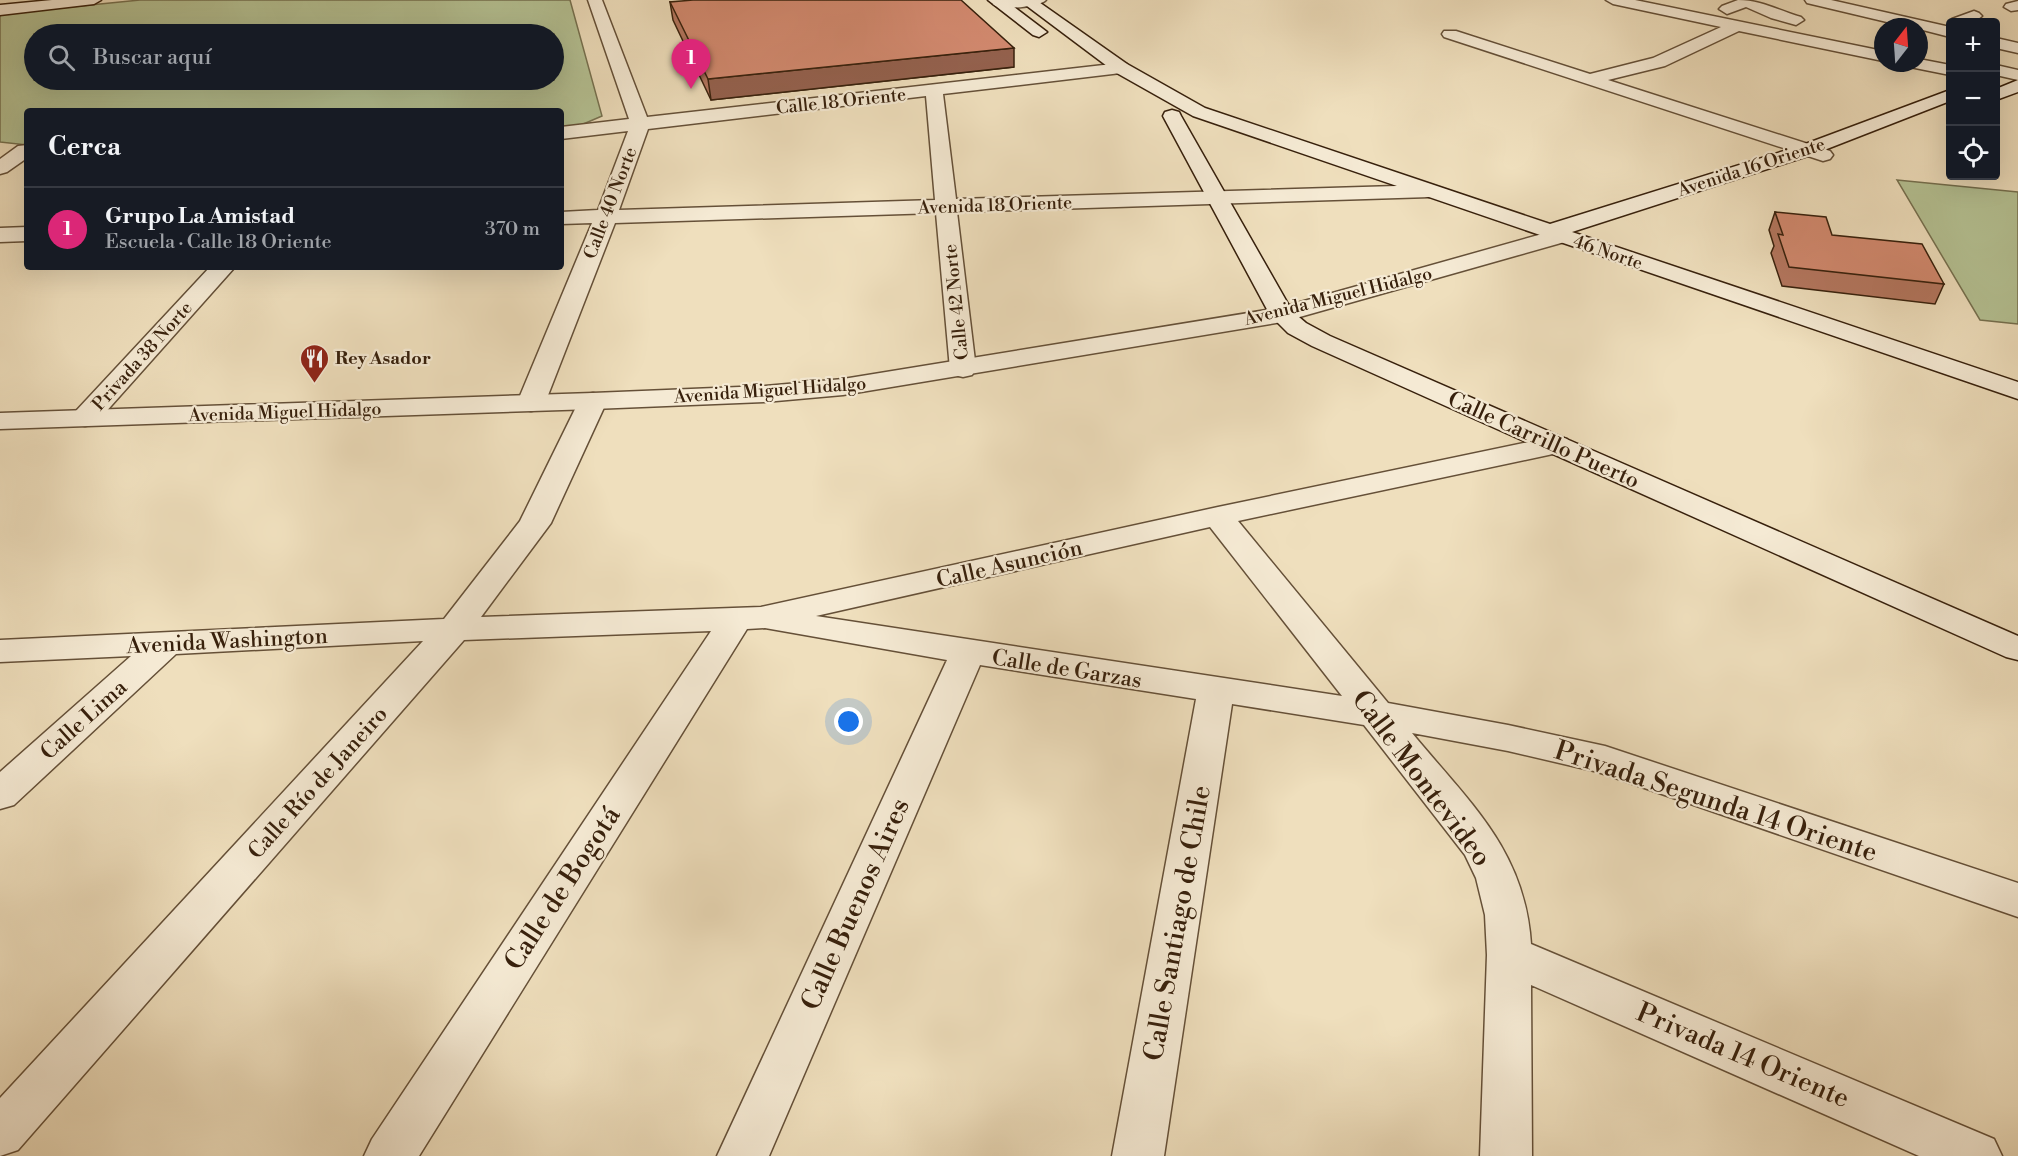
<!DOCTYPE html>
<html lang="es">
<meta charset="utf-8">
<style>
body{margin:0;font-family:"Libre Bodoni",serif;background:#242831;color:#f1f3f6}
.controls{position:absolute;right:18px;top:18px;display:grid;overflow:hidden;border-radius:6px;box-shadow:0 6px 24px #0002}
.controls button{width:54px;height:54px;display:grid;place-items:center;padding:0;border:0;border-bottom:2px solid #363941;background:#171b24;color:#f1f3f6;font:30px sans-serif}
.compass{position:absolute;left:1874px;top:18px;width:54px;height:54px;border-radius:50%;background:#171b24;box-shadow:0 6px 24px #0002;rotate:17deg}
.you{position:absolute;left:849px;top:722px;width:21px;height:21px;margin:-15px;border:4px solid #fff;border-radius:50%;background:#1a73e8;box-shadow:0 0 0 9px #1a73e833}
.badge{display:grid;place-items:center;width:39px;height:39px;border-radius:50%;background:#db2777;color:#fff;font-size:20px;font-weight:700}
.pin{position:absolute;translate:-50% -50px;filter:drop-shadow(0 2px 3px #0008)}
.pin::after{content:'';position:absolute;top:32px;width:21px;height:18px;background:inherit;clip-path:polygon(0 0,100% 0,50% 100%)}
.list{margin:0;padding:0;list-style:none}
h2{display:flex;justify-content:space-between;align-items:center;height:78px;margin:0;padding:0 24px;font-size:26px}
h2 small{font-size:20px;font-weight:400;color:#9ea1a6}
.list li{display:grid;grid-template-columns:39px 1fr auto;gap:18px;align-items:center;box-sizing:border-box;height:84px;padding:0 24px;border-top:2px solid #363941}
.list b{display:block;font-size:22px;white-space:nowrap}
.list p{margin:0;font-size:20px;white-space:nowrap;color:#9ea1a6}
.list em{font-size:20px;font-style:normal;color:#9ea1a6}
.icon{flex:none;width:33px;height:33px;fill:none;stroke:currentColor;stroke-width:2;stroke-linecap:round;stroke-linejoin:round}
.map{position:relative;flex:none;width:2018px;height:1156px;overflow:hidden}
.search{position:absolute;background:#171b24;box-shadow:0 6px 24px #0002;left:24px;top:24px;width:540px;height:66px;display:flex;align-items:center;gap:15px;box-sizing:border-box;padding:0 21px;border-radius:33px;color:#9ea1a6;font-size:22px}
.panel{position:absolute;background:#171b24;box-shadow:0 6px 24px #0002;left:24px;top:108px;width:540px;height:162px;border-radius:6px}
.map>svg:first-child{display:block}
.green{fill:#b5c294;stroke:#767150;stroke-width:1.5;fill-rule:evenodd}
.lines{fill:none;stroke-linecap:round;stroke-linejoin:round}
.minor-casing{stroke:#655038;stroke-width:3}
.tertiary-casing{stroke:#655038;stroke-width:3}
.secondary-casing{stroke:#37200c;stroke-width:3}
.minor{fill:#f5ead4;fill-rule:evenodd}
.tertiary{fill:#f5ead4;fill-rule:evenodd}
.secondary{fill:#f5ead4;fill-rule:evenodd}
.wall{fill:#b57760;stroke:#37200c;stroke-width:1.5}
.shaded-wall{fill:#94614e;stroke:#37200c;stroke-width:1.5}
.building{fill:#d38a70;stroke:#37200c;stroke-width:1.5}
.labels{text-anchor:middle;stroke-width:4.5;stroke-linejoin:round;paint-order:stroke}
.far-street-label{font-size:18px;fill:#37200c;stroke:#f5ead4}
.far-poi-label{font-size:18px;font-weight:bold;fill:#37200c;stroke:#f5ead4;text-anchor:start}
.street-label{font-size:22px;fill:#37200c;stroke:#f5ead4}
.near-street-label{font-size:27px;fill:#37200c;stroke:#f5ead4}
</style>
<div class="map">
<svg width="2018" height="1156" viewBox="0 0 2018 1156">
<rect width="100%" height="100%" fill="#efdfbd"/>
<filter id="stains"><feTurbulence type="fractalNoise" baseFrequency=".00333" numOctaves="4"/><feColorMatrix values="0 0 0 0 .2 0 0 0 0 .09 0 0 0 0 .02 0 0 0 .5 -.17"/></filter>
<radialGradient id="worn" r=".72"><stop offset=".6" stop-color="#630" stop-opacity="0"/><stop offset="1" stop-color="#630" stop-opacity=".3"/></radialGradient>
<!-- green -->
<path class="green" d="M140,0h430l32,116 -21,9 -20,3v-17h-534v34l-27,-3v-128zM34,34h520v46h-520z
M1897,180l121,12v132l-38,-4z"/>
<g class="lines">
<defs>
<path id="minor" d="M588,0h14l45,117 474,-54 6,1 2,4 -8,5 -178,21 13,105 474,-14 7,2 3,4 -3,4 -7,2 -473,15 19,157 -4,6 -9,2 -9,-2 -4,-6 -14,-156 -321,10 -70,180 -4,6 -10,2 -10,-2 -4,-6 75,-180 -31,1v-12l37,-2 30,-79 -67,8v-12l68,-8zM926,96l9,104 -316,10 29,-81z
M1046,0c-7,7 -46,11 -53,4l5,-4z
M1606,0h29l248,51v10l-144,-30 -74,35 -57,14 222,71 3,4 -3,4 -7,2 -379,-124 -2,-3 2,-3h12l134,43 63,-16 68,-31 -108,-23z
M1738,0c23,0 42,11 63,17l3,3 -8,5 -25,-7 -25,-11 -19,7 -8,-5 3,-3z
M1805,0h26l119,27v10l-31,-8v-2h-11l-101,-24z
M2018,1v9l-7,1 -7,-4 2,-3z
M1974,11l5,2 3,3c-8,8 -25,7 -33,6l3,-3z
M1996,38l22,5v10l-22,-5z
M1919,59l31,6v10l-40,-8 -2,-4h11z
M1996,65l22,5v10l-22,-5z
M27,145v13l-20,14 -7,2v-15l18,-13z
M27,227v14l-27,1v-14z
M210,267h25l-140,157 -10,2 -10,-2 -4,-6 4,-6z
M593,393l10,2 4,6 -56,122 -70,94 280,-10 457,-100 339,-71 10,3 4,6 -4,6 -329,70 150,182 120,22 97,21 413,137v34l-420,-145 -90,-21 -96,-18c57,69 113,117 119,211l463,195 8,17h-83l-388,-171 1,171h-52l7,-201 -2,-40 -9,-37 -11,-23 -101,-130 -132,-21 -68,452h-52l84,-457 -216,-34 -211,491h-52l230,-496 -182,-32 -18,1 -328,527h-55l8,-17 339,-508 -247,9 -446,510 -18,6v-58l423,-457 -247,13 -162,151 -14,4v-37l131,-116 -131,6v-22l444,-21 76,-98 59,-120 4,-6zM1210,527l132,169 -526,-80z"/>
<path id="tertiary" d="M1560,229l8,2 3,5 -3,5 -286,81 -439,73 -78,7 -172,7 -593,20v-16l593,-20 172,-7 78,-7 436,-71z"/>
<path id="secondary" d="M52,0h49l-7,4 -94,11v-10z
M988,0h17l42,32 -8,5 -6,-2z
M1019,0h17l91,64 78,44 345,116 250,-78 150,-56v11l-136,53 -242,78 446,150v17l-825,-283 -78,-44z
M2018,80v12l-22,8v-11z
M1172,110l7,2 2,4 111,195 14,12 24,13 688,300v24l-12,-3 -694,-311 -24,-13 -18,-18 -107,-199 2,-4z"/>
</defs>
<!-- minor casing -->
<use href="#minor" class="minor-casing"/>
<!-- tertiary casing -->
<use href="#tertiary" class="tertiary-casing"/>
<!-- secondary casing -->
<use href="#secondary" class="secondary-casing"/>
<!-- minor -->
<use href="#minor" class="minor"/>
<!-- tertiary -->
<use href="#tertiary" class="tertiary"/>
<!-- secondary -->
<use href="#secondary" class="secondary"/>
</g>
<!-- wall -->
<path class="wall" d="M670,2l344,65 -303,33 -38,-80z
M1775,212l169,72 -9,20 -153,-18 -11,-33 3,-7 -5,-16z"/>
<!-- shaded-wall -->
<path class="shaded-wall" d="M1014,48v19l-303,33 -3,-21z"/>
<!-- building -->
<path class="building" d="M693,0h268l53,48 -306,31 -38,-77z
M1775,212l51,5 6,18 90,9 22,40 -155,-17 -11,-33 5,1z"/>
<!-- icons -->
<defs>
<symbol id="restaurant-pin" viewBox="-11 -11 22 30"><path d="M0 17L-7.5 6A9.5 9.5 0 1 1 7.5 6Z" fill="#8f2418" stroke="#f5ead4"/><path d="M-5-6h1v4h1v-4h1v4h1v-4h1v5L-1.5 .5V6h-2V.5L-5-1ZM5-6V6H3V1.5H1.5Q1.5-4 5-6Z" fill="#fff"/></symbol>
</defs>
<g fill-rule="evenodd">
<use href="#restaurant-pin" x="298" y="342" width="33" height="45"/>
</g>
<g class="labels">
<!-- far-street labels -->
<g class="far-street-label">
<text transform="translate(841 101) rotate(-6)" y="6">Calle 18 Oriente</text>
<text transform="translate(1751 167) rotate(-18)" y="6">Avenida 16 Oriente</text>
<text transform="translate(610 203) rotate(-69)" y="6">Calle 40 Norte</text>
<text transform="translate(995 205) rotate(-2)" y="6">Avenida 18 Oriente</text>
<text transform="translate(1608 252) rotate(19)" y="6">46 Norte</text>
<text transform="translate(1338 296) rotate(-14)" y="6">Avenida Miguel Hidalgo</text>
<text transform="translate(956 302) rotate(-96)" y="6">Calle 42 Norte</text>
<text transform="translate(142 356) rotate(-48)" y="6">Privada 38 Norte</text>
<text transform="translate(770 390) rotate(-4)" y="6">Avenida Miguel Hidalgo</text>
<text transform="translate(285 412) rotate(-2)" y="6">Avenida Miguel Hidalgo</text>
</g>
<!-- far-poi labels -->
<g class="far-poi-label">
<text x="335" y="364">Rey Asador</text>
</g>
<!-- street labels -->
<g class="street-label">
<text transform="translate(1544 439) rotate(24)" y="8">Calle Carrillo Puerto</text>
<text transform="translate(1009 563) rotate(-13)" y="8">Calle Asunción</text>
<text transform="translate(227 640) rotate(-3)" y="8">Avenida Washington</text>
<text transform="translate(1067 668) rotate(9)" y="8">Calle de Garzas</text>
<text transform="translate(83 719) rotate(-42)" y="8">Calle Lima</text>
<text transform="translate(317 782) rotate(-48)" y="8">Calle Río de Janeiro</text>
</g>
<!-- near-street labels -->
<g class="near-street-label">
<text transform="translate(1422 778) rotate(53)" y="9">Calle Montevideo</text>
<text transform="translate(1716 801) rotate(18)" y="9">Privada Segunda 14 Oriente</text>
<text transform="translate(562 888) rotate(-57)" y="9">Calle de Bogotá</text>
<text transform="translate(855 904) rotate(-66)" y="9">Calle Buenos Aires</text>
<text transform="translate(1177 923) rotate(-80)" y="9">Calle Santiago de Chile</text>
<text transform="translate(1743 1055) rotate(23)" y="9">Privada 14 Oriente</text>
</g>
</g>
<rect width="100%" height="100%" filter="url(#stains)"/>
<rect width="100%" height="100%" fill="url(#worn)"/>
</svg>
<div class="controls">
<button>+</button>
<button>−</button>
<button><svg class="icon" aria-label="locate" viewBox="0 0 24 24"><circle cx="12" cy="12" r="6"/><path d="M12 2v4M12 18v4M2 12h4M18 12h4"/></svg></button>
</div>
<svg class="compass" viewBox="-18 -18 36 36"><path d="M0-13l5 13h-10z" fill="#e53935"/><path d="M0 13l5-13h-10z" fill="#9ea1a6"/></svg>
<div class="you"></div>
<div class="pin badge" style="left:691px;top:89px">1</div>
<div class="search"><svg class="icon" aria-label="search" viewBox="0 0 24 24"><circle cx="10" cy="10" r="6"/><path d="M15 15l6 6"/></svg>Buscar aquí</div>
<section class="panel">
<h2>Cerca<small></small></h2>
<ul class="list">
<li><span class="badge">1</span><div><b>Grupo La Amistad</b><p>Escuela · Calle 18 Oriente</p></div><em>370 m</em></li>
</ul>
</section>
</div>
